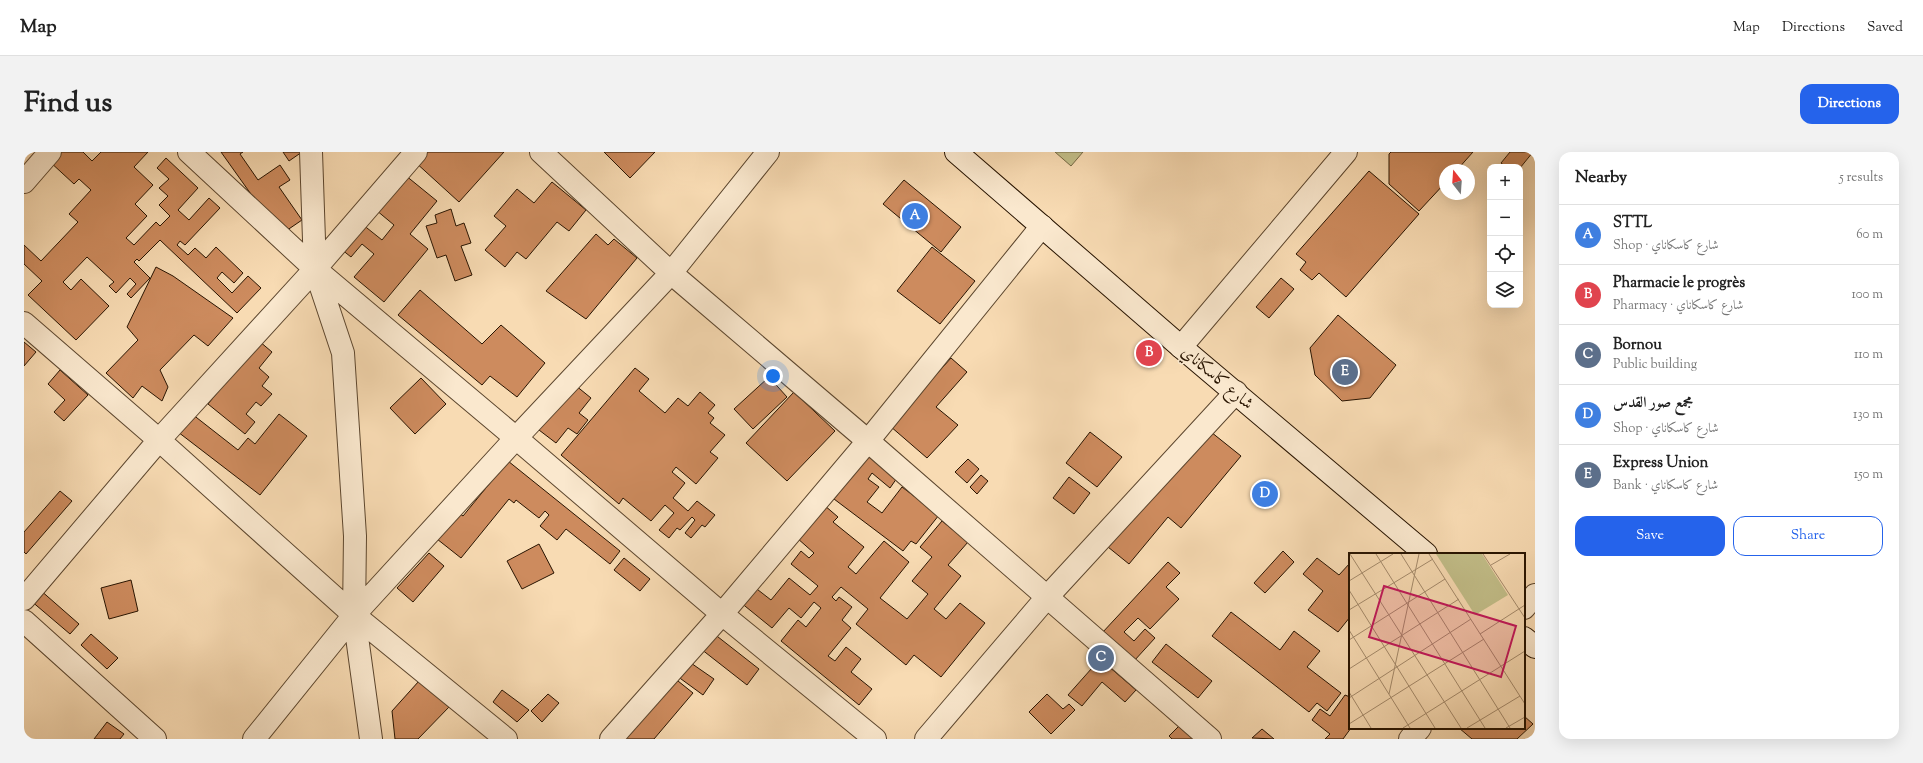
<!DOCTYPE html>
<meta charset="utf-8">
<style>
body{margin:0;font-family:"Sorts Mill Goudy",Amiri,serif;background:#f2f2f2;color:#222}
.controls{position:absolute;right:12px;top:12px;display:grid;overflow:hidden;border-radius:8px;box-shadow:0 4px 16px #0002}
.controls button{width:36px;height:36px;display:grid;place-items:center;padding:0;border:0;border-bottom:1px solid #e0e0e0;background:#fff;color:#222;font:20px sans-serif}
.compass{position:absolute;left:1415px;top:12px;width:36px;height:36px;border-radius:50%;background:#fff;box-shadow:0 4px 16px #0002;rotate:343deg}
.you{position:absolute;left:749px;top:224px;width:14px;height:14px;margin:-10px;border:3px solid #fff;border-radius:50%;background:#1a73e8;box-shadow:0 0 0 6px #1a73e833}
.badge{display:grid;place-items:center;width:26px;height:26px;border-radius:50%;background:#2563eb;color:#fff;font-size:13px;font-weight:700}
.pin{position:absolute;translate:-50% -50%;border:2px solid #fff;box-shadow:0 1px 4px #0006}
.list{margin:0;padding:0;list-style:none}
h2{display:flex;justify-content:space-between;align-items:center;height:52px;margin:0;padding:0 16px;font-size:17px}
h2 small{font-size:13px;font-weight:400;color:#767676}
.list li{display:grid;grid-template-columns:26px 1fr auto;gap:12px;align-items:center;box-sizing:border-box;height:60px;padding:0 16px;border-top:1px solid #e0e0e0}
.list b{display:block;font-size:15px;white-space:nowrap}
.list p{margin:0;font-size:13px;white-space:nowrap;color:#767676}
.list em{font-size:13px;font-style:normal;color:#767676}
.actions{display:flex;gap:8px;padding:12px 16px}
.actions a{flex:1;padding:9px 0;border:1px solid #2563eb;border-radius:12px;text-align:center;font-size:14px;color:#2563eb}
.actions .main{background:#2563eb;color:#fff}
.icon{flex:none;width:22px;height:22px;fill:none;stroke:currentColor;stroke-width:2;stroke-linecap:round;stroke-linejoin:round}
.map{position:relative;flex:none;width:1511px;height:587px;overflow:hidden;border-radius:12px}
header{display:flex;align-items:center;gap:24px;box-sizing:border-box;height:56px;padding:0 20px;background:#fff;border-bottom:1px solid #e0e0e0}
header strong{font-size:19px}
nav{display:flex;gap:22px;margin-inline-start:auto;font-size:14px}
.intro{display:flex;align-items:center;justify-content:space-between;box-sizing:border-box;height:96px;padding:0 24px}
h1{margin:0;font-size:28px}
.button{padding:10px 18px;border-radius:12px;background:#2563eb;color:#fff;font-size:14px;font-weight:700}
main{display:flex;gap:24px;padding:0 24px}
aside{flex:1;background:#fff;border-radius:12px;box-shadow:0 4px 16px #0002}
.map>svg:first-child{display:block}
.green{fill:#c2be89;stroke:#756945}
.building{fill:#cd8b5e;stroke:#281401}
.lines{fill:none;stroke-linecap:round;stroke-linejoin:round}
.street-casing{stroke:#5c462e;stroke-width:24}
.secondary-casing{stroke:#281401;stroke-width:24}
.street{stroke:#fae8ce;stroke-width:22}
.secondary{stroke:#fae8ce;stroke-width:22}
.labels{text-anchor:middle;stroke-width:3;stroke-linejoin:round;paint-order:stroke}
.street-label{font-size:17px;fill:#281401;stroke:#fae8ce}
.inset-road{fill:none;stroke:#a58b6c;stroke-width:1}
.view{fill:#c2185b;fill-opacity:0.15;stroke:#c2185b;stroke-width:2}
.inset-edge{fill:none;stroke:#281401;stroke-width:2}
</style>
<header>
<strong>Map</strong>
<nav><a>Map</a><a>Directions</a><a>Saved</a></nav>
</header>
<div class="intro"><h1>Find us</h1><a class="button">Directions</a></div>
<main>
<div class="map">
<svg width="1511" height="587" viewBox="0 0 1511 587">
<rect width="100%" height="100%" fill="#f8dbb3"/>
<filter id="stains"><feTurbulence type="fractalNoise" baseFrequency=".005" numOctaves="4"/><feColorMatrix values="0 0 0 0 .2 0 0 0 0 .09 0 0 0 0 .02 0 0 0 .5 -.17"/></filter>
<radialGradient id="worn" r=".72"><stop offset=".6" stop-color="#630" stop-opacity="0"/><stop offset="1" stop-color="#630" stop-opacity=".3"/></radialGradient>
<!-- green -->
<path class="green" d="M1031,0h28l-12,14z"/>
<!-- building -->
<path class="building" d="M33,0h26l9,9 9,-9h47l-14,15 19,18 -18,19 12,12 -21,22 8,7 22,-23 4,4 10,-10 -11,-11 9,-9 -9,-8 10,-9 -12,-11 9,-10 32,30 -20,22 11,10 20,-22 11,10 -35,37 -5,-4 -3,4 11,10 7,-7 11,10 10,-11 27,26 -9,10 -12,-11 -5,6 15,15 16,-17 13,12 -24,25 -77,-73 -21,21 -2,-2 -3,3 16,16 -19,20 -4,-4 9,-10 -6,-6 -14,15 -7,-7 5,-4 -27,-25 -24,25 8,8 10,-11 28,27 -33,34 -48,-45 14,-14 -18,-17v-19l17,16 37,-39 -9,-8 22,-24 -12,-11 -5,5 -25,-23z
M197,0h22l-3,2 18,26 22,-15 10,15 -11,7 23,33 -22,15z
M259,0h19l-13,9z
M398,0h82l-45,50 -45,-41z
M580,0h51l-25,26z
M1367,0h82l-16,18h-12v13l-26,28 -30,-27v-30z
M1486,0h23l-13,16v-1h-14l-5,-4z
M1345,19l50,43 -73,83 -27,-24 -7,7 -12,-10 6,-8 -10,-8z
M381,23l32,26 -27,33 18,15 -44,53 -30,-25 20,-23 -12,-10 -11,13 -10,-8 21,-25 20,16 12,-15 -18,-15z
M880,28l57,47 -20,25 -58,-48z
M528,30l34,28 -17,21 -12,-9 -31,37 -9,-7 -12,15 -20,-17 21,-24 -12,-10 23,-27 17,14z
M427,57l5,17 8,-3 7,20 -10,3 11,29 -17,6 -9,-26 -9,3 -11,-32 11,-3 -2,-8z
M572,82l12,11 6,-6 23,19 -51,61 -40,-28z
M908,95l43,34 -35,43 -43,-33z
M132,115l17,9 60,42 -25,28 -14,-11 -34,35 8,17 -6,14 -20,-15 -9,12 -27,-25 32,-33 -11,-13z
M1257,126l13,11 -25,29 -13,-11z
M396,138l62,54 19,-19 44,38 -28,34 -27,-21 -8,9 -84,-70z
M1314,163l58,50 -26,33 -28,3 -27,-26 -5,-27z
M235,189l13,11 -13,16 10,9 -7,9 10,8 -11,12 -5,-4 -10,12 9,8 -10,12 -37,-30z
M0,190l12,10 -12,14z
M927,206l16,14 -31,35 22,18 -31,33 -37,-32z
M611,216l14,11 -10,12 26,22 13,-15 10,8 12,-14 15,13 -7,8 6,5 -4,5 15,12 -15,17 8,6 -22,26 -20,-17 -4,5 13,11 -12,15 15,13 9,-10 18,14 -10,12 -3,-2 -11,13 -6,-5 10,-13 -3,-3 -12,13 -3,-2 -8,10 -10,-8 15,-17 -9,-8 -14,16 -28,-23 -4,6 -58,-49z
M36,218l28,25 -24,26 -10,-9 11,-12 -17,-16z
M745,225l18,20 -34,32 -19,-20z
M397,226l25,26 -31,30 -25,-26z
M551,233l16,13 -12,15 9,7 -11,14 -9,-6 -12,15 -17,-13z
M770,240l41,39 -48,50 -41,-38z
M168,262l46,36 10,-12 7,6 24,-30 28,22 -47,59 -82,-63z
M1182,276l35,28 -60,72 -13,-11 -39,47 -21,-17z
M1066,280l32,25 -25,30 -31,-24z
M844,303l29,23 -7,10 -18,-15 -4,6 11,8 -12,15 15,11 20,-26 37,28 -23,29 -5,-3 -8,10 -69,-52z
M944,307l11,10 -12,14 -12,-11z
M484,309l112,90 -10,13 -44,-35 -9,11 -17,-14 9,-11 -4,-4 -6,7 -23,-18 -2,3 -5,-4 -48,59 -24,-19 22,-26 4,3z
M957,323l7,6 -11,13 -7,-7z
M1045,325l21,16 -16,21 -21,-16z
M36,339l12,10 -46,53 -2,-2v-20z
M800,353l14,12 -5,5 31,25 -16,20 8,7 28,-33 25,21 -29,36 27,21 21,-25 -16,-13 20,-24 -12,-10 22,-26 26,21 -20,23 13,11 -27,33 12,10 14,-16 25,20 -44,54 -27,-22 -8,10 -50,-41 12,-15 -27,-22 -9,10 4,4 3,-4 13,10 -10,13 9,8 -23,28 7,5 11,-14 15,12 -10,13 21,17 -13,16 -78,-64 17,-21 8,7 15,-19 -7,-6 -13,16 -12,-10 -17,20 -32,-26 13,-16 18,14 18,-22 21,17 8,-9 -27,-22 10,-13 8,7 5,-5 -17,-15z
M515,392l15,29 -32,16 -15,-28z
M1259,399l11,11 -29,31 -11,-10z
M405,401l15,13 -31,36 -16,-14z
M600,406l26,21 -10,12 -26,-21z
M1293,406l22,17 11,-12v54l-12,15 -30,-22 15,-19 -20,-17z
M1144,410l12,11 -14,14 13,12 -29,30 -12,-11 -14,14 10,9 11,-12 10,9 -21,23 -32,-28z
M107,428l7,31 -29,8 -8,-31z
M15,437l40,35 -9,10 -40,-34z
M1207,460l49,38 14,-19 26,20 -13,16 34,26 -14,18 -10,-8 -8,9 -97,-76z
M689,481l46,36 -12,16 -46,-36z
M67,482l27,24 -11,11 -26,-24z
M1142,492l46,37 -14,17 -46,-36z
M1076,507l36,31 -11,12 -23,-20 -20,24 -14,-11z
M664,509l26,18 -11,16 -26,-19z
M649,525l20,16 -39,46h-33z
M395,529l30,26 -31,32h-23l-3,-28z
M478,538l27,20 -12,12 -24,-20z
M524,542l11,9 -17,19 -11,-11z
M1023,542l16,15 6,-5 6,6 -24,24 -22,-22z
M1321,543l5,2 1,31 -8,11h-18l5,-5 -18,-14 8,-11 10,7z
M1500,564l9,8 -16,15h-45l-13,-11h65z
M83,570l17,12 -4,5h-26z
M1158,571l16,16h-26l-3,-3z
M1238,577l12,10 -22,-1z"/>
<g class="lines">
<defs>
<path id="street" d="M165,0l126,117 201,169 206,176 153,125
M287,0l4,117 28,84 12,183 -1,79 17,124
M517,0l130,121 197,168 342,298
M0,30l26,-30
M0,171l135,117 195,175 152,124
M1157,195l165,-195
M0,447l135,-159 156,-171 101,-117
M1500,456l11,-13
M0,469l131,118
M230,587l100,-124 162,-177 155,-165 97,-121
M587,587l111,-125 146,-173 174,-215
M902,587l122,-143 188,-204
M1386,587l10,-11"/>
<path id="secondary" d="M932,0l225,195 245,207
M1500,486l11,9"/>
</defs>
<!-- street casing -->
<use href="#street" class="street-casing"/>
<!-- secondary casing -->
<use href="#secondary" class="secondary-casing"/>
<!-- street -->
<use href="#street" class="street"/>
<!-- secondary -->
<use href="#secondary" class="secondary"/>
</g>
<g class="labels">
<!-- street labels -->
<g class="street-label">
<text transform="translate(1194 225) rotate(40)" y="6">شارع كاسكاناي</text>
</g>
</g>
<!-- overview -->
<g transform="translate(1325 401)">
<rect width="176" height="176" fill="#f8dbb3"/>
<path d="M87,1h46l26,41 -33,20z" fill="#c2be89"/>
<path class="inset-road" d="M1,1l111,174M27,1l109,174M52,1l109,174M80,1l96,150M134,1l42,64M142,12l19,-11M0,28l44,-27M0,37l86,138M0,57l84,-51M0,77l61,98M131,81l45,-29M0,87l96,-61M0,116l110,-70M0,139l22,36M40,141l30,-140M0,145l122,-79M0,171l135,-85M54,175l122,-77M118,175l53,-32M157,175l19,-11"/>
<path class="view" d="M35,33l132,40 -15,51 -132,-40z"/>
<rect width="176" height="176" class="inset-edge"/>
</g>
<rect width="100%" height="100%" filter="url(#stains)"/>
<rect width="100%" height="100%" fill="url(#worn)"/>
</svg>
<div class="controls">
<button>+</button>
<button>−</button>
<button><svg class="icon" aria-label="locate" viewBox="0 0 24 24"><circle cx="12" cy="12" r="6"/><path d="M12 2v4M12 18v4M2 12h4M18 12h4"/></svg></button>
<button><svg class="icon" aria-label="layers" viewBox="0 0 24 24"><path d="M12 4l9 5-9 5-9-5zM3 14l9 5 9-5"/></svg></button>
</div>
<svg class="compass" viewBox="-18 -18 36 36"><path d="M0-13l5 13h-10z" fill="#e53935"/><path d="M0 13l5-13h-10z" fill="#767676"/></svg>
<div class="you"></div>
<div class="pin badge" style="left:891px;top:64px;background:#3f7fe0">A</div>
<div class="pin badge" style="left:1125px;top:201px;background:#e0444e">B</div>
<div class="pin badge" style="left:1077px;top:506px;background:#5c6f8a">C</div>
<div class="pin badge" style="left:1241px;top:342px;background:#3f7fe0">D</div>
<div class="pin badge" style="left:1321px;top:220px;background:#5c6f8a">E</div>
</div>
<aside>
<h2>Nearby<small>5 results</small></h2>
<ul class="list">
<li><span class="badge" style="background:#3f7fe0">A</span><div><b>STTL</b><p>Shop · شارع كاسكاناي</p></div><em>60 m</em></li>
<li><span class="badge" style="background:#e0444e">B</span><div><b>Pharmacie le progrès</b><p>Pharmacy · شارع كاسكاناي</p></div><em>100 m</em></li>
<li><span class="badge" style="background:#5c6f8a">C</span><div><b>Bornou</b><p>Public building</p></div><em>110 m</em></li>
<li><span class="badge" style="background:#3f7fe0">D</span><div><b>مجمع صور القدس</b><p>Shop · شارع كاسكاناي</p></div><em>130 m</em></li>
<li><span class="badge" style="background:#5c6f8a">E</span><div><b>Express Union</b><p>Bank · شارع كاسكاناي</p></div><em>150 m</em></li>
</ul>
<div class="actions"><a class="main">Save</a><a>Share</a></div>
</aside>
</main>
